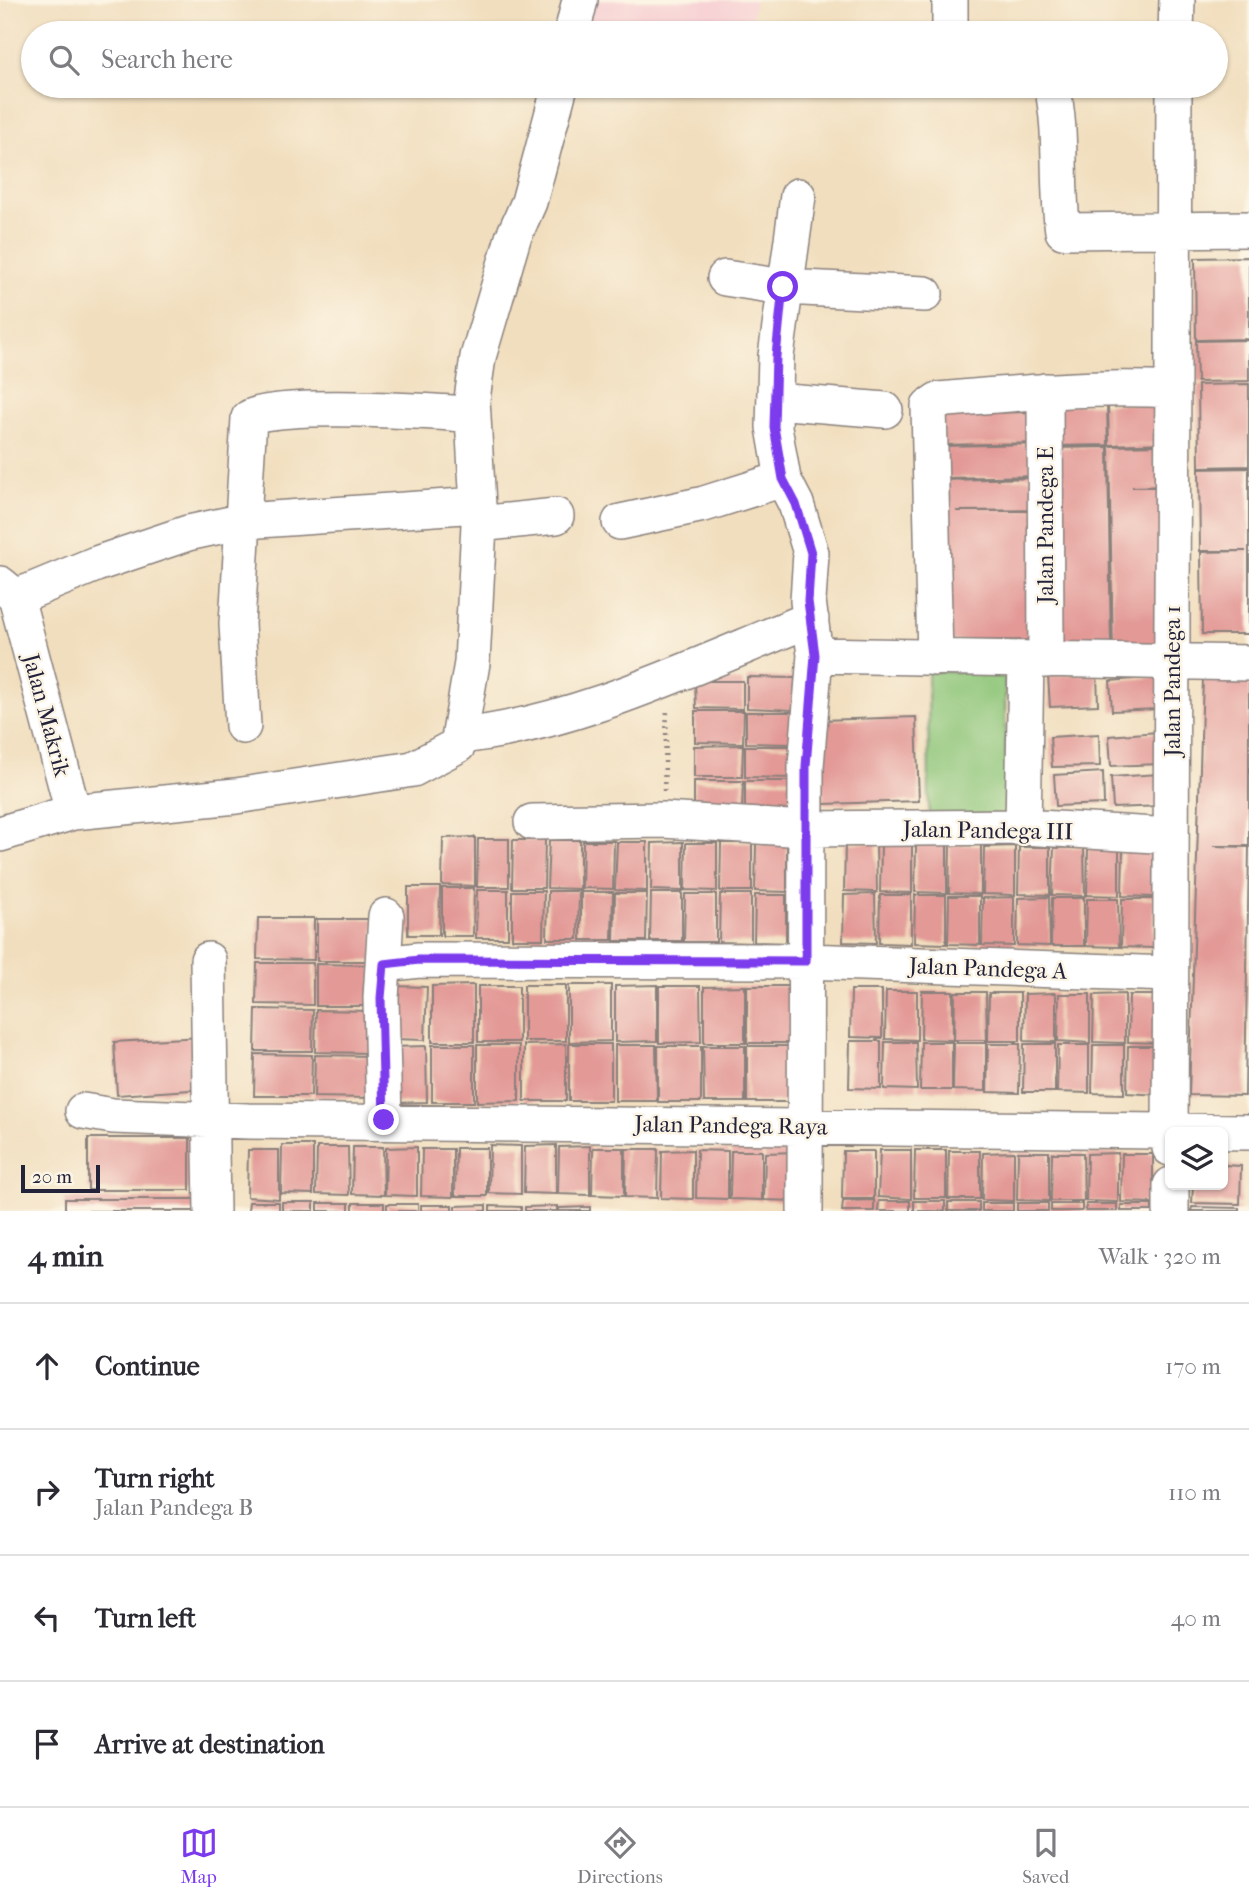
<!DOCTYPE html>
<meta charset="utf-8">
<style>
body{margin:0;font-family:"IM FELL French Canon",serif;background:#f2f2f3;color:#2b2b33}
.controls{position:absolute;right:21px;bottom:21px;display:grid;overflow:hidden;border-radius:10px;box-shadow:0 2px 5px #0004}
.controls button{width:63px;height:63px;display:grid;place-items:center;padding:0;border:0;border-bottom:2px solid #e1e1e2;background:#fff;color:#2b2b33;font:35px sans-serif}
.scale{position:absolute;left:21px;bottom:18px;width:79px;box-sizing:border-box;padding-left:7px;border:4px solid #22223b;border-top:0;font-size:19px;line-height:24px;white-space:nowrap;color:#22223b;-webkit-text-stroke:5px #fcf5e5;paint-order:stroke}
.stop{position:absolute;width:21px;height:21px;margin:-16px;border:5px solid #7c3aed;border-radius:50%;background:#fff}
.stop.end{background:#7c3aed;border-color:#fff;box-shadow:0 2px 7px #0008}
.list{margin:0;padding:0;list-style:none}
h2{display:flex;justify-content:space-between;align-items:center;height:91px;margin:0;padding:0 28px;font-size:30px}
h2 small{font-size:23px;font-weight:400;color:#7c7c81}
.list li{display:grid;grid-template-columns:46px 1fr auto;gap:21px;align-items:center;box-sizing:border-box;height:126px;padding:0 28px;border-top:2px solid #e1e1e2}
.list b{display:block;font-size:26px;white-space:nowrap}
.list p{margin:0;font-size:23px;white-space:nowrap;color:#7c7c81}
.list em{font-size:23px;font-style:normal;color:#7c7c81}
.icon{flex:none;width:38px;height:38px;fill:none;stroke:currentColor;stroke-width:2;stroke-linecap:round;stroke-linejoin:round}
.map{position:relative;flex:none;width:1249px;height:1211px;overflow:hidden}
.search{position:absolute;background:#fff;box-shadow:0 2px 5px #0004;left:21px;right:21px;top:21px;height:77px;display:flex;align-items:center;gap:18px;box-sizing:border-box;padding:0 24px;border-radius:38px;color:#7c7c81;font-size:26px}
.sheet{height:595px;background:#fff}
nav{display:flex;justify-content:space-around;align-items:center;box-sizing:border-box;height:98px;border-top:2px solid #e1e1e2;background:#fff;font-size:19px;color:#7c7c81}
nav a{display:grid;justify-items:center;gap:4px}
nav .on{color:#7c3aed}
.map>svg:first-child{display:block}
.built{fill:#f7cfd3}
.green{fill:#8fc67a;stroke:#58745a;stroke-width:2}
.building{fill:#e39996}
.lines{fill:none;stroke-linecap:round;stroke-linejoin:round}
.minor-casing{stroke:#8a807c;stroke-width:38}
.path{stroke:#8a807c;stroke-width:4.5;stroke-dasharray:2 5;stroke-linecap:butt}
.minor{stroke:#fff;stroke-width:35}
.route{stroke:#7c3aed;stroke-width:9}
.labels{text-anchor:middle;stroke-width:5;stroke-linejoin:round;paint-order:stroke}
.street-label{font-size:23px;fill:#22223b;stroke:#fcf5e5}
</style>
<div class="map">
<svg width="1249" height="1211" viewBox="0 0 1249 1211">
<rect width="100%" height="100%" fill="#fcf5e5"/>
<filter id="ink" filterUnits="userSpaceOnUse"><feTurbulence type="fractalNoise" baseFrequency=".0143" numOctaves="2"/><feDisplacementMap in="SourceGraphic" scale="14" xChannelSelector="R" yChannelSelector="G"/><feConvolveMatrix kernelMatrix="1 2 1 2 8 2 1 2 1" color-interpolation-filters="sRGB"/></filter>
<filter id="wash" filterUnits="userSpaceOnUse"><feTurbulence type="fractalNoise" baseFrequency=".00686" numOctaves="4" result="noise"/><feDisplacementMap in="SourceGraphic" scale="28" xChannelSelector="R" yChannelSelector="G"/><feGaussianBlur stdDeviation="1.57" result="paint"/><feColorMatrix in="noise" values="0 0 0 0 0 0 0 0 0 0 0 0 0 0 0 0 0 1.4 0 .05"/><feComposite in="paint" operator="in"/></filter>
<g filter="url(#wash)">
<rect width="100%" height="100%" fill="#f1debe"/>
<!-- built -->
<path class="built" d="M591,0h164l-6,33h-166z"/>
<!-- green -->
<path class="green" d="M1005,671l1,144 -77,1 -1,-144z"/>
<g id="blocks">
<!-- building -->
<path class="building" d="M1249,257v82l-53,1 -1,-82z
M1249,340v41l-52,1 -1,-41z
M1249,384v82l-50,1 -1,-82z
M1165,403l1,40 -57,2 -1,-41z
M1107,404l1,41 -56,1 -1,-41z
M1040,412v31l-97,2 -1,-32z
M1040,444l1,32 -97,2 -1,-32z
M1166,445l1,41 -35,1h34l3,166 -56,1 -4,-208z
M1108,447l3,207 -55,-12 -5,-194z
M1249,468v166h-47l-1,-82 45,-1h-46l-1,-82z
M1041,478v32l-85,1h85l2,129 -97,1 -3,-161z
M1097,673l1,32 -48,2 -2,-31z
M747,677l48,1 -1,32 -47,-2z
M1159,677v32l-47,2 -2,-30z
M1203,679l46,1v166h-35l35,1 -4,249 -56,-1z
M695,681h48v28l-47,-1z
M695,711h49l-1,32 -48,-1z
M746,712h49l-1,32 -48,-1z
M916,717l3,84 -95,3 -3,-84z
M1157,732l2,32 -48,2 -2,-30z
M1099,734l1,32 -48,1 -2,-30z
M743,745l-1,32h-48v-31z
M745,746h49l-1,32 -48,-1z
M1103,772l1,32 -48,2 -2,-31z
M1160,774l1,32 -48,2 -2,-31z
M694,781h49l-1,31h-48z
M745,781h49l-1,32h-48z
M475,837v49l-33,-1 1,-47z
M478,839h31v48h-32z
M513,840h32l-1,48h-32z
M549,840h31v49l-33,-1z
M583,841h31l-1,48 -31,-1z
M617,842h30v49l-32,-1z
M683,842v49l-32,-1 1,-47z
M686,843h31v48l-32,-1z
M721,843h31v48h-32z
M845,843h31l1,49 -33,-1z
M756,844h31v48l-32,-1z
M912,844v49l-32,-1 1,-47z
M947,844v49l-32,-1 1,-47z
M950,845h31v49l-32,-1z
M1015,846v49l-32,-1 1,-47z
M1019,847h31v48l-32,-1z
M1084,847l1,49 -33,-1 2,-47z
M1119,847v49l-32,-1 1,-47z
M1154,848v49l-32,-1 1,-47z
M408,887h32l-1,48h-31z
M442,888h32l-1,48h-31z
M477,890h31v48h-32z
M512,891h32l-1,48h-31z
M548,891h31l-1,48h-31z
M581,892h32l-1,48h-31z
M615,893h32l-1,48h-32z
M651,893h31v48h-32z
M685,894h31v48h-32z
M720,894h31v49l-32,-1z
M875,894l1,49 -33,-1 1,-47z
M755,895h31v48l-32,-1z
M880,895h31v49l-32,-1z
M915,895h31v49l-32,-1z
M949,896h31v49l-32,-1z
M1014,897v49l-32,-1 1,-47z
M1049,897l1,49 -33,-1 1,-47z
M1052,898h32v48h-33z
M1087,899h31l1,48 -33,-1z
M1122,899h31l1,49 -33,-1z
M258,918h56v42l-57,-1z
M317,919h57l-1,42h-56z
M257,963h56v42l-57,-1z
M316,964l57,1 -1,41h-56z
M474,985v57h-42v-56z
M524,985h42v56h-42z
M569,985h42v56l-42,1z
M657,985v56l-42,1v-56z
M393,986l34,1 -2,53 -33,-1z
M478,986h41v56h-41z
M659,986h41l1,56 -42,1z
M745,986v57h-41v-56z
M747,986h42l1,57h-43z
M851,990h31v48l-32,-1z
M886,991h31v49l-32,-1z
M922,991h31v49l-32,-1z
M955,992h31l1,48h-33z
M989,993h31v48h-32z
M1056,993v49l-32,-1 1,-47z
M1059,994h31v49l-32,-2z
M1125,994v49l-32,-1 1,-47z
M1129,995h31v48l-32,-1z
M256,1009l57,1 -1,41h-57z
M316,1010l56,1v42l-57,-1z
M202,1037l3,52 -88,6 -3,-53z
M850,1041h31v48l-32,-1z
M885,1042h31l1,48 -33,-1z
M921,1042h31v48h-32z
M954,1043h32v48l-33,-1z
M566,1044v57h-42v-56z
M569,1044h42v57h-42z
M988,1044h32l-1,49 -32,-1z
M1024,1044h31v48h-32z
M432,1045h42v57h-42z
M477,1045h42v56l-42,1z
M615,1045h41l1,56h-42z
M1058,1045h31v48l-32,-1z
M1093,1045h31v49l-32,-1z
M426,1046l1,56 -33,1 -2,-56z
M658,1046h43v56h-43z
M703,1046h42v56h-41z
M747,1046h42l1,56h-43z
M1128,1046h31v49l-32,-2z
M255,1054l57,1 -1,41h-57z
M315,1055l56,1v42l-57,-1z
M88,1138h102v52h-102z
M282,1145h31v49l-32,-1z
M490,1145l31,1v48l-32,-1z
M556,1145v49l-32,-1 1,-47z
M590,1146v49l-32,-1 1,-47z
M317,1147h31l1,48 -33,-1z
M353,1147h30l1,48 -32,-1z
M417,1147v49l-32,-1 1,-47z
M456,1148h31v48h-32z
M593,1148h31v48l-32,-1z
M422,1149h31v48l-32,-1z
M626,1149h32l-1,49 -32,-1z
M248,1150h31v49l-32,-2z
M693,1150v49l-32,-1 1,-47z
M697,1150l31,1v48l-32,-1z
M880,1150h31v49l-33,-2z
M915,1150h31v48h-32z
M731,1151h31v49l-32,-1z
M843,1151h31v48h-32z
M949,1151h31v48h-32z
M796,1152v49l-32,-1 1,-47z
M1014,1152v49l-32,-1 1,-47z
M1018,1152h31v49l-32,-1z
M1052,1153h31l1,48h-33z
M1118,1153v49l-32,-1 1,-47z
M1122,1154h31v49l-32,-1z
M1223,1165l18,1 -1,38 -48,-1 1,-18h30z
M65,1199h129v12h-129z
M874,1200v11h-32l1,-10z
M879,1201h31v10h-32z
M914,1201h31v10h-31z
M249,1202h30v9h-31z
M282,1202h32v9h-32z
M948,1202h31v9h-31z
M318,1203h31v8h-31z
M353,1203h31v8h-31z
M982,1203h31v8h-31z
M1017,1203h31v8h-31z
M387,1204h31v7h-31z
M1051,1204h31v7h-31z
M1086,1204h31v7h-31z
M421,1205h31v6h-31z
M486,1205v6h-31v-5z
M1121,1205h31v6h-31z
M490,1206l31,1v4h-31z
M557,1206v5h-32v-4z
M590,1207v4h-31v-3z
M1192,1207l47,1v3h-48z"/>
</g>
</g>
<g filter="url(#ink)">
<use href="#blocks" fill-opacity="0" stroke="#8a807c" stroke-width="2"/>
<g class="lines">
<defs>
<path id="minor" d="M950,0v33
M572,33l8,-33
M1176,33l1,-33
M1052,86c11,48 4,96 11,145l186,-2
M798,196l-22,160 -2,71 9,52 13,25 15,49 -3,48 7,54 -9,111 -1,445
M725,278l58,9 142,7
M1045,391l1,269
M775,401l110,9
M620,522l84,-18 79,-25
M479,524l77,-8
M0,584l16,13 57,215
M16,597l80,-33 92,-31 56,-12 234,-16
M815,655l434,8
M935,658l-6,-252 9,-6c78,-7 156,-14 235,-10
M243,726l-6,-102 12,-206c22,-16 190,-7 224,-3
M460,736c117,-12 241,-73 351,-117
M532,822l131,-2 142,9 218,-2 148,9
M1023,827l3,-168
M0,834l73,-22 163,-16 177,-27 45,-24 14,-82 7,-139 -7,-125 6,-42 35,-119 16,-36 31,-116
M208,960l4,251
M384,964l35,-4 387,1 364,13
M83,1111l30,5 135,5 1001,11
M384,1120l-3,-122 5,-82
M1170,1148l4,-1062
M1171,1185v26"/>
</defs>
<!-- minor casing -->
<use href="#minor" class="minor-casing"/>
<!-- path -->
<path class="path" d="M664,791l3,-82"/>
<!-- minor -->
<use href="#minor" class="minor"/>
</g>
</g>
<g class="lines" filter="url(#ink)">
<!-- route -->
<path class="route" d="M384,1120l-3,-122 3,-34 35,-4 387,1v-195l9,-111 -7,-54 3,-48 -15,-49 -13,-25 -9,-52 2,-71 7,-69"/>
</g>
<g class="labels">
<!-- street labels -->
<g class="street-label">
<text transform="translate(1045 525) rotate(-90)" y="8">Jalan Pandega E</text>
<text transform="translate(1172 681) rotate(-90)" y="8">Jalan Pandega 1</text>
<text transform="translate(47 715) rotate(75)" y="8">Jalan Makrik</text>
<text transform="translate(988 830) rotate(1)" y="8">Jalan Pandega III</text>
<text transform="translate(988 968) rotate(2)" y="8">Jalan Pandega A</text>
<text transform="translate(731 1125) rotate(1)" y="8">Jalan Pandega Raya</text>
</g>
</g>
</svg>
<div class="controls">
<button><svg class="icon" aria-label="layers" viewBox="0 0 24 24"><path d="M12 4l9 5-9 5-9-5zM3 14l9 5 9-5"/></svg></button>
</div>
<div class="scale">20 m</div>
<div class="stop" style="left:783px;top:287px"></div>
<div class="stop end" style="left:384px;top:1120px"></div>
<div class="search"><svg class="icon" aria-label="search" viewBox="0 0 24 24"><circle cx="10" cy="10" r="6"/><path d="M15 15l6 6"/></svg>Search here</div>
</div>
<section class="sheet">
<h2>4 min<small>Walk · 320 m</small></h2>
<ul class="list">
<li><svg class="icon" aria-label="ahead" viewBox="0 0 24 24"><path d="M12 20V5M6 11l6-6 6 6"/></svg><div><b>Continue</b></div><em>170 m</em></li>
<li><svg class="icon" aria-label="right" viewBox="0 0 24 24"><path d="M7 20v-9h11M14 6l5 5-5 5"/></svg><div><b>Turn right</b><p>Jalan Pandega B</p></div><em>110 m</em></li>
<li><svg class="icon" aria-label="left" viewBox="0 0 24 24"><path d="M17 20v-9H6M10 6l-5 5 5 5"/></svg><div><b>Turn left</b></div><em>40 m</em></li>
<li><svg class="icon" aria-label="arrive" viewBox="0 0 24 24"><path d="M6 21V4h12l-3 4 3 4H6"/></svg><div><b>Arrive at destination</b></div></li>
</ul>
</section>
<nav>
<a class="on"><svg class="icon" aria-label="map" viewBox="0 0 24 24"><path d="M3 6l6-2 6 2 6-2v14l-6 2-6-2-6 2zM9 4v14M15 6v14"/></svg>Map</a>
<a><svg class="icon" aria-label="directions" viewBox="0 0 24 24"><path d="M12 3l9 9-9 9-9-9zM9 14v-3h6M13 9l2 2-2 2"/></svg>Directions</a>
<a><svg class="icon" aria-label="saved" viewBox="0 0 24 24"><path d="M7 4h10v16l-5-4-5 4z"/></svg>Saved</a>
</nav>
